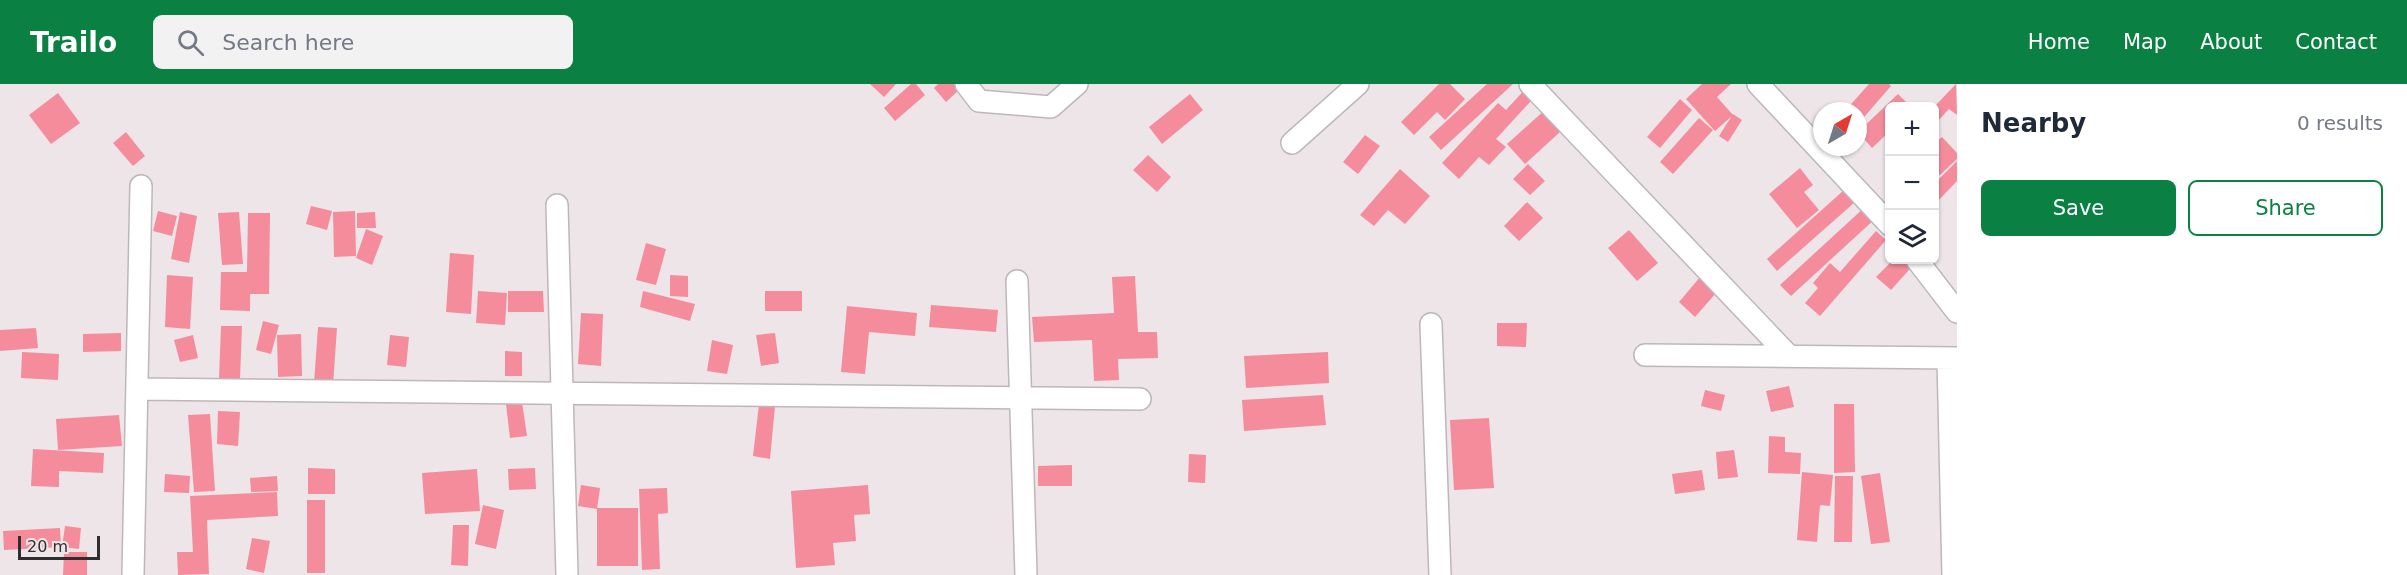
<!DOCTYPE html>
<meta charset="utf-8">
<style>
body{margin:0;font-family:"DejaVu Sans",sans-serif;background:#f2f2f3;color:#1f2937}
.controls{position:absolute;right:18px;top:18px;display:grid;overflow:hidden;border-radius:9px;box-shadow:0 2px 4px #0004}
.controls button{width:54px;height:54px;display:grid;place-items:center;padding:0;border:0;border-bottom:2px solid #e0e1e3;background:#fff;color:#1f2937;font:30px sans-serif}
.compass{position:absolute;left:1813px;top:18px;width:54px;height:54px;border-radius:50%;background:#fff;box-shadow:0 2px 4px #0004;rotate:39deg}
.scale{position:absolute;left:18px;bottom:15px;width:82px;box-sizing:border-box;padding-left:6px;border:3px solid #302d2f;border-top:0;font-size:16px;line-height:21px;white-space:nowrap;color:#302d2f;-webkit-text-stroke:4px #ede5e8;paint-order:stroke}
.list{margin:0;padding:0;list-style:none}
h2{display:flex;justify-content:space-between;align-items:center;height:78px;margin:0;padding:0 24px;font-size:26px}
h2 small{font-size:20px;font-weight:400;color:#747a83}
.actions{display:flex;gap:12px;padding:18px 24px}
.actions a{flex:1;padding:14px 0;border:2px solid #0b8043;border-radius:9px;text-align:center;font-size:21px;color:#0b8043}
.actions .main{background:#0b8043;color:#fff}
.icon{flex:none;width:33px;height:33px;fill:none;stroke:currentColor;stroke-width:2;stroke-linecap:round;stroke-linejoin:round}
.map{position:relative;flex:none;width:1957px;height:491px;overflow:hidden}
header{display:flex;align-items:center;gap:36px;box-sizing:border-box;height:84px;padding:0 30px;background:#0b8043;color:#fff}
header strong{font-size:28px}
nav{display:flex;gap:33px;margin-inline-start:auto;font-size:21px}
.search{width:420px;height:54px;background:#f2f2f3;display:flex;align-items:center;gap:15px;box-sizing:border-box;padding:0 21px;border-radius:9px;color:#747a83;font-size:22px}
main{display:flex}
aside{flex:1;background:#fff}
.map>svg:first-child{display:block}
.building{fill:#f48c9c}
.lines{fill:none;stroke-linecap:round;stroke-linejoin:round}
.street-casing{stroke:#beb7ba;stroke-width:24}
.street{stroke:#fff;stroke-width:21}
</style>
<header>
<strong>Trailo</strong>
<div class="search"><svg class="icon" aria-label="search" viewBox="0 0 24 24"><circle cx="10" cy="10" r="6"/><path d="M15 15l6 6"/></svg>Search here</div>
<nav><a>Home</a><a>Map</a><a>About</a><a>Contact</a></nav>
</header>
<main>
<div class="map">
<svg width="1957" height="491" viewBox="0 0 1957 491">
<rect width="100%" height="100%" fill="#ede5e8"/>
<!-- building -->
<path class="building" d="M870,0h26l-12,13z
M911,0h5l9,11 -30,26 -11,-13z
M938,0h21l3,3 -16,15 -12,-14z
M1439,0h11l15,15 -20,21 -8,-8 -23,23 -13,-13z
M1487,0h26l-72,66 -12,-13z
M1530,0l10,7 -44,48 10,8 -17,18 -10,-8 -20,22 -17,-16 56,-60 8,7z
M1702,0h29l-14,13 16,18 -18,16 -29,-32z
M1869,0h20l2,2 -33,38v-13h-13z
M1956,0l1,31 -8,-6 -15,16v-18z
M58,9l22,30 -29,21 -22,-29z
M1190,10l13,16 -41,34 -13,-17z
M1898,10l12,12h-20v25l-18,17 -14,-16z
M1680,15l12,11 -32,38 -13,-11z
M1555,17l17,20 -47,43 -18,-20z
M1733,30l9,6 -14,22 -9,-6z
M1699,34l14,12 -40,44 -13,-12z
M126,48l19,24 -12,10 -20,-23z
M1365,51l15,11 -22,28 -15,-12z
M1942,53l15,16v6l-17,16 -6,-5v-26z
M1148,71l23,22 -14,15 -24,-22z
M1957,77v20l-23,24v-21z
M1528,80l17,17 -15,14 -17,-16z
M1800,84l13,17 -9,7 15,18 -22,18 -28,-34z
M1400,85l30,27 -25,28 -17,-14 -14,16 -14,-11z
M1844,106l11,12 -78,69 -10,-12z
M1527,118l16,16 -24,23 -15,-15z
M311,122l21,5 -5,19 -21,-6z
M1866,122l10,12 -85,78 -11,-11z
M158,127l19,5 -5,20 -19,-5z
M355,127l1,45 -22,1 -1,-45z
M180,128l17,4 -8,47 -18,-4z
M239,128l4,52 -21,1 -4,-52z
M375,128l1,16h-19v-15z
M248,129h22l-1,81h-19v17l-30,-1 1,-38h26z
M366,145l17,7 -11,29 -16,-7z
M1629,146l29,33 -21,18 -29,-33z
M1876,147l10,9 -66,76 -15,-13 13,-15 -5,-5 17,-20 10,9z
M646,159l20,6 -10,36 -20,-5z
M450,169l24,2 -3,59 -25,-2z
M1893,176h20l3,2 -25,28 -15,-13z
M1706,186l17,15 -28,32 -16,-15z
M167,191l26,2 -3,52 -25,-2z
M670,191l18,1v21l-18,-1z
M1135,192l3,56h19l1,26 -40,1 1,21 -25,1 -2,-41 -58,2 -2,-25 82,-4 -2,-36z
M478,207l29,2 -2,32 -29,-2z
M508,207h35l1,21h-36z
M643,207l52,13 -5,17 -50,-14z
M765,207h37v20h-37z
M931,221l67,5 -2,22 -67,-5z
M847,222l70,7 -2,23 -46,-4 -4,42 -24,-2z
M581,229l22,1 -2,52 -23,-2z
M263,237l16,4 -8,29 -15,-4z
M1497,239h30l-1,24 -29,-1z
M221,242h21l-2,53 -21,-1z
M318,243l19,1 -4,57 -19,-2z
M36,244l2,20 -38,3v-21z
M121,249v18l-38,1v-18z
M775,249l4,30 -18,3 -5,-31z
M301,250l1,42 -24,1 -1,-42z
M193,251l5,23 -18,4 -6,-22z
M390,251l19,2 -3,30 -19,-2z
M712,256l21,5 -6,29 -20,-3z
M505,267l17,1v24h-17z
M22,268l37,2 -1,26 -37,-2z
M1328,268l1,31 -83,5 -2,-32z
M1789,302l5,21 -23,5 -5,-21z
M1705,306l20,5 -4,16 -20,-5z
M1323,311l3,30 -82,6 -2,-31z
M522,318l5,34 -17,2 -4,-34z
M759,320l16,2 -5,53 -17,-3z
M1834,320h20l1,68 -21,1z
M218,327l22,1 -2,34 -21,-2z
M210,330l5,77 -21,1 -6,-77z
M119,331l3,31 -64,4 -2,-31z
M1489,334l5,70 -40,2 -4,-70z
M1769,352l16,1v15l16,1 -1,21 -32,-1z
M33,365l71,4 -1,20 -44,-2v16l-28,-1z
M1734,366l4,27 -20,2 -2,-27z
M1189,370l17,1 -1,28 -17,-1z
M1072,381v21h-34v-20z
M308,384l27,1v25h-27z
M535,384l1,21 -27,1 -1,-21z
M477,385l3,42 -55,3 -3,-41z
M1702,386l3,20 -30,4 -3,-20z
M1802,388l31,3 -3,31 -10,-1 -3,37 -20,-2z
M1880,389l10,69 -19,2 -10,-68z
M165,390l25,2 -1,17 -25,-1z
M277,392l1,15 -27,1 -1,-14z
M1835,392h18l-1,66h-18z
M581,401l19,3 -3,21 -19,-3z
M868,401l2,29 -16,1 2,26 -23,2 2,22 -39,3 -5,-77z
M667,404l1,25 -10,1 2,55 -18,1 -3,-81z
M277,408l1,24 -71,4 2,54 -31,1 -1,-23h16l-3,-56z
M307,416h18v73h-18z
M483,421l21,5 -8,39 -21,-5z
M597,424h41v58h-41z
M453,441h16l-1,41 -17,-1z
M65,442l16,2 -2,21 -17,-2z
M60,444l1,19 -57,3 -1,-19z
M252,454l18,3 -6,32 -18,-4z
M64,468h23v23h-24z"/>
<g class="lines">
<defs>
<path id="street" d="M966,0l13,17 72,6 26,-23
M1530,0l259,272
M1758,0l132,141
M1292,59l66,-59
M557,121l10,370
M1917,176l40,52
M1017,197l9,294
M1431,240l9,251
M1645,271l312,3
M1948,274l5,217
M137,305l1003,10
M133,491l8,-389"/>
</defs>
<!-- street casing -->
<use href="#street" class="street-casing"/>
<!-- street -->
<use href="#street" class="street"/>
</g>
</svg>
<div class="controls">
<button>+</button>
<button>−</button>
<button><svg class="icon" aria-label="layers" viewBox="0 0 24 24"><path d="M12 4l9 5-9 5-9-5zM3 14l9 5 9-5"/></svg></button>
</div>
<svg class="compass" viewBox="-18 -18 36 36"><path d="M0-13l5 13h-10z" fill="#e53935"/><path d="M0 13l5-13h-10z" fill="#747a83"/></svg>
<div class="scale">20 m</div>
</div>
<aside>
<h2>Nearby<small>0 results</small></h2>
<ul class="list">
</ul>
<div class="actions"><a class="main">Save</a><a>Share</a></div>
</aside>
</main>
